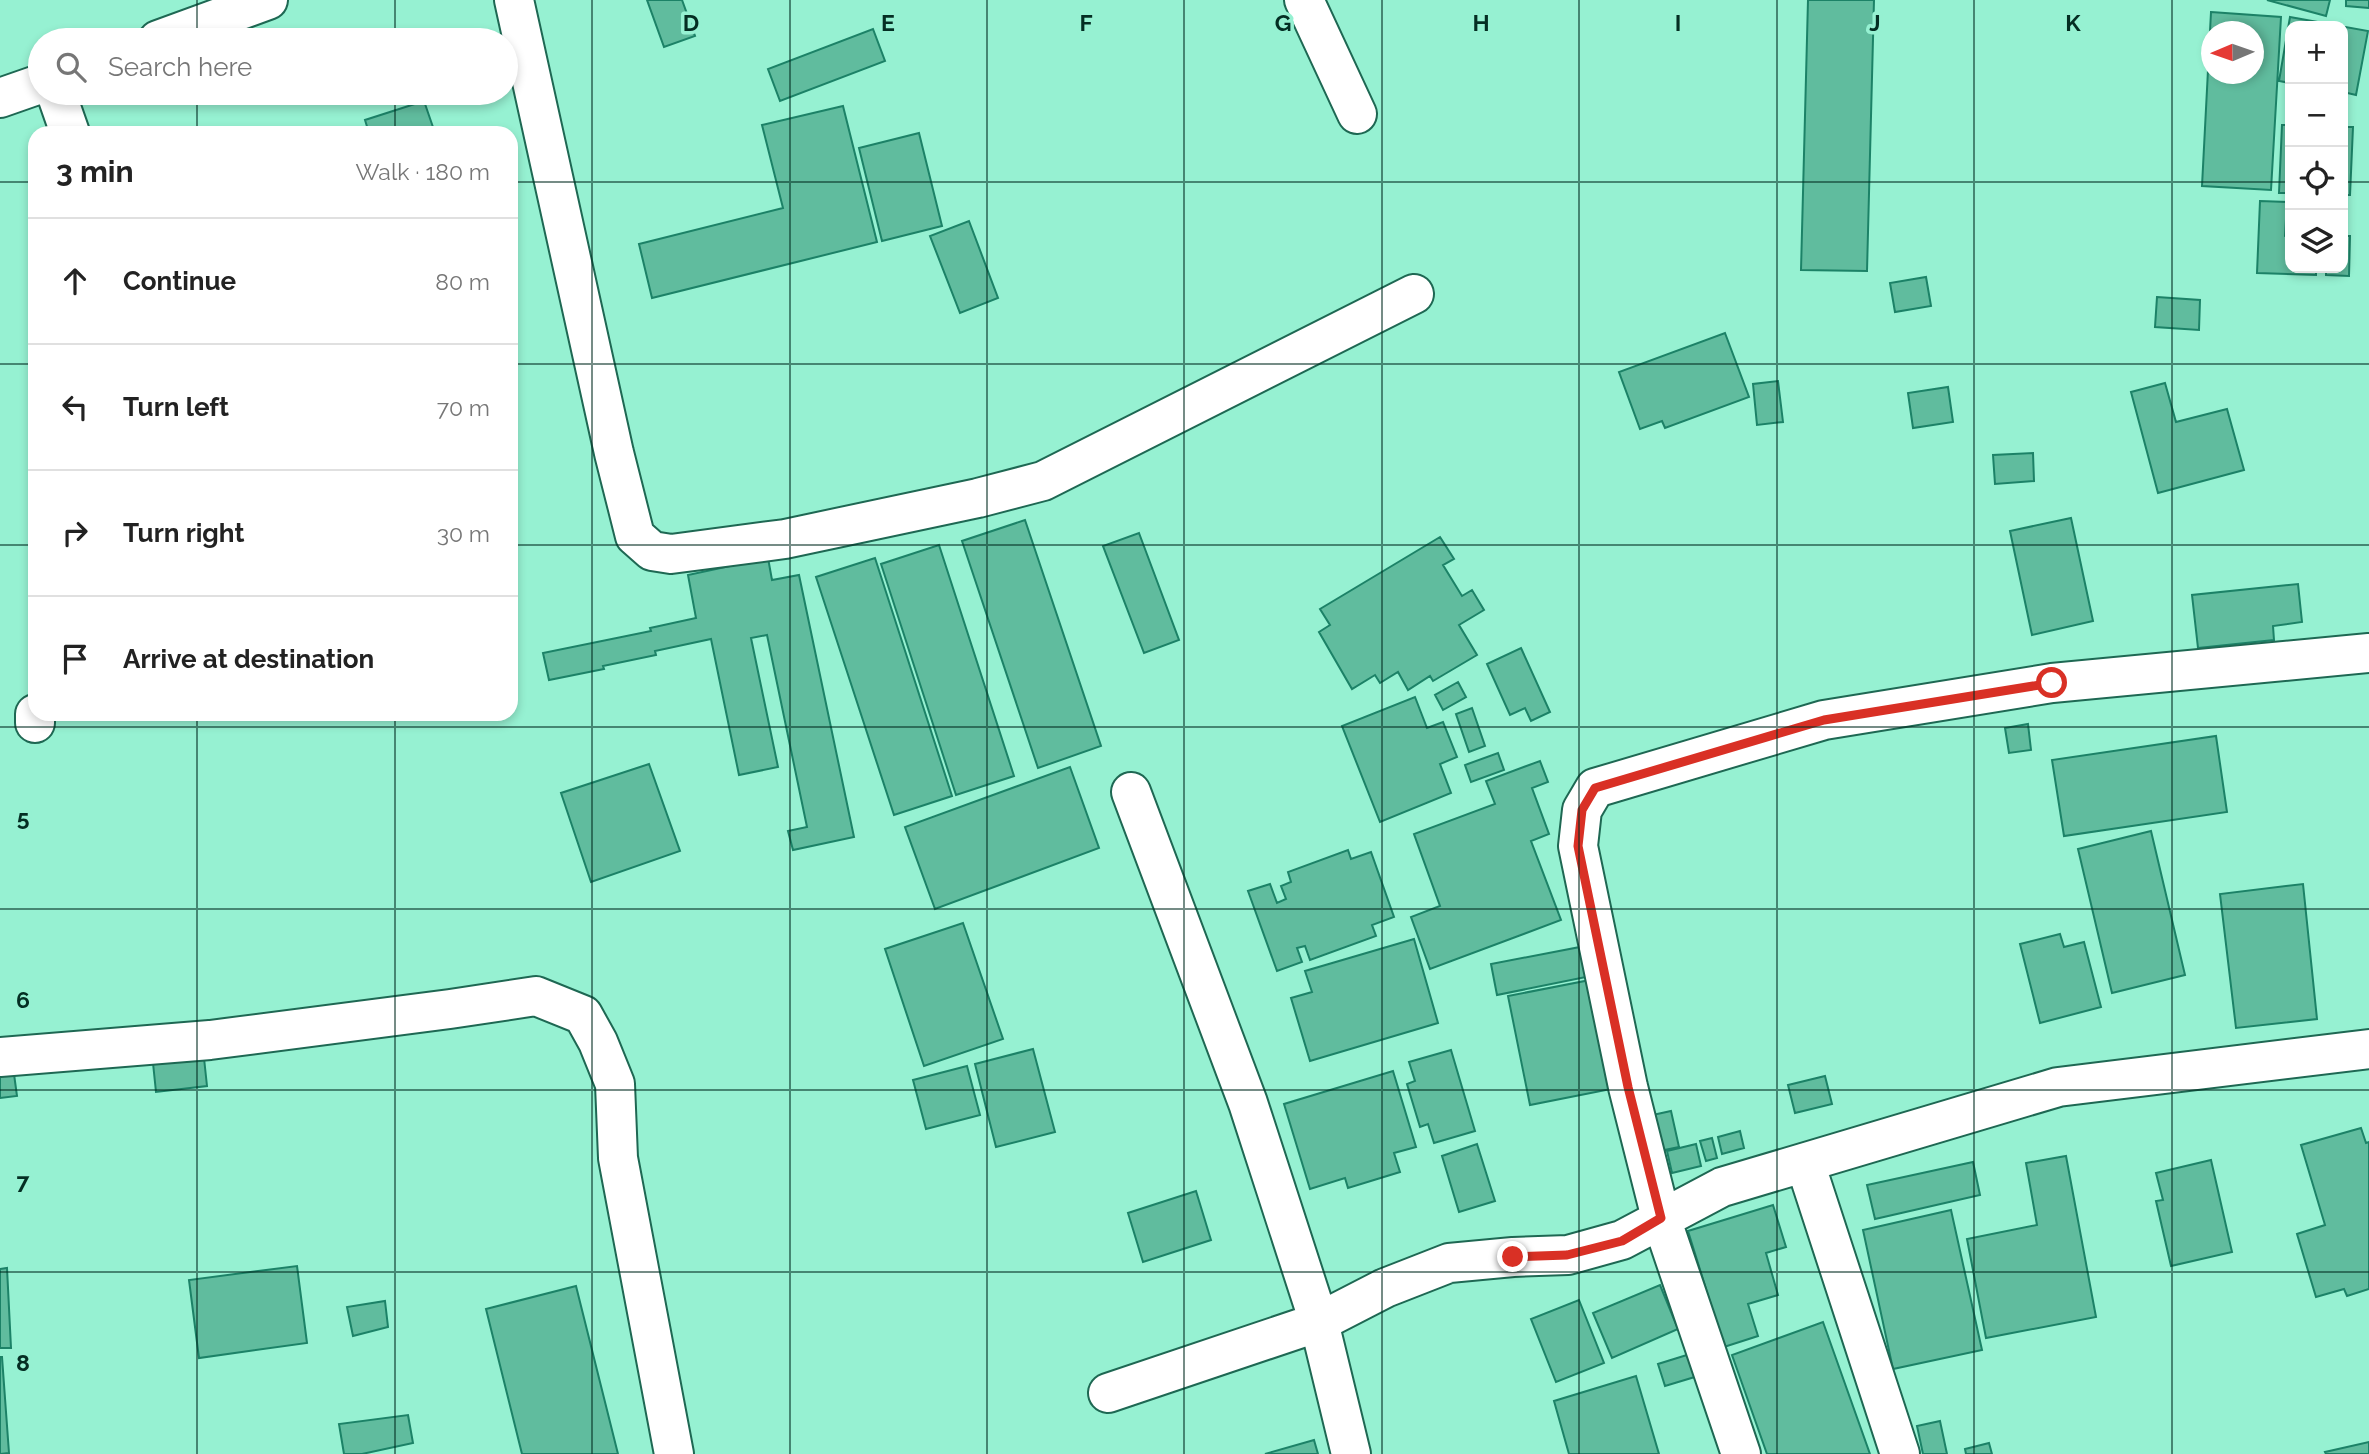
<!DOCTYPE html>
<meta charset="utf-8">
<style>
body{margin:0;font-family:Raleway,sans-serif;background:#f6f6f6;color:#222}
.controls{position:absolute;right:21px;top:21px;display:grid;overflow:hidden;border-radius:14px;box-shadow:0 4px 10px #0003}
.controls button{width:63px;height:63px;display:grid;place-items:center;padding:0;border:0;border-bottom:2px solid #e0e0e0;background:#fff;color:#222;font:35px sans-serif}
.compass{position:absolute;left:2201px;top:21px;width:63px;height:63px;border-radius:50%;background:#fff;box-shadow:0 4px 10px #0003;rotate:268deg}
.stop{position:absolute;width:21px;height:21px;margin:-16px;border:5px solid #d93025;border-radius:50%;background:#fff}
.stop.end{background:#d93025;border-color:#fff;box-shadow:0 2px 7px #0008}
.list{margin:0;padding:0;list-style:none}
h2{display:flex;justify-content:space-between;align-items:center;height:91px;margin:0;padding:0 28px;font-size:30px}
h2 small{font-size:23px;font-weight:400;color:#767676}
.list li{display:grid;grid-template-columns:46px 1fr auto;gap:21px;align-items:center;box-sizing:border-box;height:126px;padding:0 28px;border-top:2px solid #e0e0e0}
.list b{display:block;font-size:26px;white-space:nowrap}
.list em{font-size:23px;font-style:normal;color:#767676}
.icon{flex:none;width:38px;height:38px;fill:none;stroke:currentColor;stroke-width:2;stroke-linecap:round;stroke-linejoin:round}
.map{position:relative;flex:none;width:2369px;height:1454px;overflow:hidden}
.search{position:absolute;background:#fff;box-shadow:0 4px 10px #0003;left:28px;top:28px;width:490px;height:77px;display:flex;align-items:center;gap:18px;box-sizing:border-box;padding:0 24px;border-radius:38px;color:#767676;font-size:26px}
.panel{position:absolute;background:#fff;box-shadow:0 4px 10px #0003;left:28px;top:126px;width:490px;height:595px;border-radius:21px}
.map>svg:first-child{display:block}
.building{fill:#60bc9e;stroke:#1c8267;stroke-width:2;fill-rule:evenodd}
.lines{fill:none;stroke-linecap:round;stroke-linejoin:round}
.minor-casing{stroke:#1e6853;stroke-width:42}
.minor{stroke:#fff;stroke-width:38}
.route{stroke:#d93025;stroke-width:9}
.grid{fill:none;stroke:#042e23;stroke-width:2;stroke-opacity:0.55}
.grid-label{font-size:23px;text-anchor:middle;font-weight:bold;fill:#042e23;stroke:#96f1d2;stroke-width:7;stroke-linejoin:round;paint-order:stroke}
</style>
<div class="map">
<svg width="2369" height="1454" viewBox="0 0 2369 1454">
<rect width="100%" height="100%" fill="#96f1d2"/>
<!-- building -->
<path class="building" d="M647,0h35l13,36 -31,11z
M1808,0h66l-7,271 -66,-1z
M2267,0h63l-4,16z
M2346,0h23v8l-23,-2z
M2211,12l70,5 -10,173 -69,-4zM2212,32h42v42h-42z
M2290,17l78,14 -12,64 -13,-3v-66h-53v57l-11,-2z
M873,29l12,32 -105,40 -12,-32z
M424,101l11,32h-66l-4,-13z
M843,106l34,136 -225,56 -13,-54 144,-36 -21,-83z
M2282,125h8v68h-11z
M2343,127h10l-3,68h-7z
M919,133l23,93 -60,15 -23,-93z
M2260,201l27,1 -2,34 5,1v31h26v7l-59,-2z
M969,221l29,77 -38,15 -30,-77z
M2343,236h7l-1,40 -23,-1v-7h17z
M1926,277l5,29 -36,6 -5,-29z
M2157,297l43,3 -1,30 -44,-3z
M1725,333l24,64 -84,31 -3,-7 -22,8 -21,-57z
M1778,381l5,41 -26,3 -4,-41z
M2165,383l11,39 51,-13 17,61 -86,23 -27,-101z
M1948,387l5,35 -40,6 -5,-35z
M2033,453l1,28 -39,3 -2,-29z
M2071,518l22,103 -61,14 -22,-104z
M1025,520l76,226 -63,22 -76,-227z
M1139,533l40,107 -35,13 -41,-107z
M1440,537l14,22 -11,6 19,31 10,-6 12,20 -25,15 18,30 -44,26 -3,-5 -22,14 -10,-18 -18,11 -5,-8 -23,14 -33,-57 11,-7 -10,-16z
M939,545l75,231 -58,19 -75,-231z
M768,558l4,22 27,-5 55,262 -61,13 -5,-19 19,-4 -40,-192 -16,3 27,129 -39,8 -28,-136 -56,12 1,4 -53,11 1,3 -55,11 -6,-27 108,-22 -1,-3 46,-10 -8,-43z
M875,558l77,238 -58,19 -78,-238z
M2298,584l4,38 -29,4 1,14 -76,8 -6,-53z
M1521,648l29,64 -19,9 -6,-13 -15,7 -23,-51z
M1458,682l8,15 -23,13 -8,-15z
M1415,697l12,31 16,-6 14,35 -17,7 11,29 -71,29 -38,-96z
M1472,708l13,38 -16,6 -13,-38z
M2028,724l3,26 -22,3 -4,-25z
M2216,736l11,76 -163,24 -12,-76z
M1498,753l6,17 -33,12 -6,-17z
M1540,761l8,21 -16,6 17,46 -18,7 30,79 -131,49 -19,-52 29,-11 -26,-72 81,-30 -9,-23z
M649,764l31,87 -89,31 -30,-89z
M1070,767l29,81 -164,61 -30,-82z
M2151,831l34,144 -73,18 -34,-144z
M1348,850l3,9 20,-7 23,65 -22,8 4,11 -66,24 -5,-14 -8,2 5,14 -25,9 -29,-80 22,-7 7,19 9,-4 -5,-13 10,-4 -3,-10z
M2303,884l14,135 -81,9 -16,-134z
M963,923l40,116 -79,27 -39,-117z
M2060,934l4,13 20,-5 17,65 -61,16 -20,-79z
M1414,939l24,84 -128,38 -19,-63 21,-6 -7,-21z
M1580,947l6,30 -89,18 -6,-31z
M1590,980l21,109 -81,16 -22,-109z
M1033,1049l22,83 -59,15 -21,-83z
M1451,1050l24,81 -41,12 -6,-19 -8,3 -13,-43 8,-3 -6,-19z
M204,1058l3,28 -51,6 -3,-29z
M967,1066l13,49 -54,14 -13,-49z
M1393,1071l23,76 -22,6 6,19 -52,16 -3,-10 -35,11 -26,-85z
M14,1074l3,22 -17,2v-22z
M1825,1076l7,28 -37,9 -7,-28z
M1671,1111l8,36 -24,5 -7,-36z
M2361,1128l5,15 3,-1v147l-22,7 -3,-7 -28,8 -19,-63 28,-9 -24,-80z
M1740,1131l4,17 -22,6 -4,-17z
M1712,1138l5,20 -11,3 -6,-20z
M1477,1144l18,57 -36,11 -17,-56z
M1696,1144l5,22 -29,7 -5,-22z
M2066,1156l30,161 -110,21 -19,-99 70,-14 -11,-62z
M2211,1160l21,92 -61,14 -15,-65 7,-1 -7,-27z
M1973,1162l7,33 -105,24 -8,-34z
M1196,1191l15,49 -68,22 -15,-49z
M1773,1205l13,42 -20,6 12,42 -30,9 10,32 -34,11 -36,-116z
M1951,1210l31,140 -89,19 -30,-139z
M297,1266l10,77 -108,15 -10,-78z
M7,1268l4,80h-11v-79z
M1660,1285l18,44 -66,29 -19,-45z
M576,1286l42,168h-96l-36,-145z
M1579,1300l25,63 -48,19 -25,-63z
M385,1301l3,26 -35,9 -6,-29z
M1823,1322l47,132h-103l-35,-99z
M1690,1354l8,22 -33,10 -7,-22z
M0,1357h2l7,96 -9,1z
M1636,1376l23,78h-90l-15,-53z
M408,1415l5,28 -51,11h-18l-5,-30z
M1940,1421l7,33h-24l-6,-28z
M1314,1440l4,14h-53z
M2369,1442v12h-43l-1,-2z
M1989,1443l3,11h-26l-1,-5z"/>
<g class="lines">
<defs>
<path id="minor" d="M514,0l100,453 21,83 17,15 19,3 114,-15 193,-41 65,-17 371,-187
M1304,0l53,114
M158,40l110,-40
M56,93l14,40
M0,98l40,-14
M35,723v-9
M1131,792l117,311 71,219 32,132
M0,1057l210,-17 240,-31 86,-13 47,19 15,27 17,42 3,74 56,296
M1805,1163l95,291
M1108,1393l211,-71 66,-34 64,-25 64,-6 55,-2 54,-15 100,-53 336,-100 311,-38
M1741,1454l-80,-236 -33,-131 -50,-241 4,-36 13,-22 229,-68 228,-37 317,-30"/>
</defs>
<!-- minor casing -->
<use href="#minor" class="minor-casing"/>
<!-- minor -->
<use href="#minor" class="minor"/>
</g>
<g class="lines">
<!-- route -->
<path class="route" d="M1513,1257l54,-2 55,-14 39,-23 -33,-131 -50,-241 4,-36 13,-22 229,-68 228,-37"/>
</g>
<!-- grid -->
<path class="grid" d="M197,0v40M395,0v40M592,0v1454M790,0v1454M987,0v1454M1184,0v1454M1382,0v1454M1579,0v1454M1777,0v1454M1974,0v1454M2172,0v1454M197,93v40M395,93v40M0,182h35M511,182h1779M2343,182h26M0,364h35M511,364h1858M0,545h35M511,545h1858M197,714v740M395,714v740M0,727h2369M0,909h2369M0,1090h2369M0,1272h2369"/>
<g class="grid-label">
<text x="691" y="31">D</text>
<text x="888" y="31">E</text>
<text x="1086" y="31">F</text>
<text x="1283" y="31">G</text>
<text x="1481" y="31">H</text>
<text x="1678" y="31">I</text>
<text x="1875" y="31">J</text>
<text x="2073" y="31">K</text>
<text x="23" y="826">5</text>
<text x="23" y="1008">6</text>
<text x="23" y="1189">7</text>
<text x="23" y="1371">8</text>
</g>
</svg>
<div class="controls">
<button>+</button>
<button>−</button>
<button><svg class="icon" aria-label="locate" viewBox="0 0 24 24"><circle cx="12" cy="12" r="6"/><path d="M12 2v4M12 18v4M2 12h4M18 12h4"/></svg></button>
<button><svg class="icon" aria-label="layers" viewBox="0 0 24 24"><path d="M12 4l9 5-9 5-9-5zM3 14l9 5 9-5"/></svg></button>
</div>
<svg class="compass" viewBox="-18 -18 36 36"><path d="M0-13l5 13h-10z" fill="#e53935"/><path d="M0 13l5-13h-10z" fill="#767676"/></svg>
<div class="stop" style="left:2052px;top:683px"></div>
<div class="stop end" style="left:1513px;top:1257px"></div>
<div class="search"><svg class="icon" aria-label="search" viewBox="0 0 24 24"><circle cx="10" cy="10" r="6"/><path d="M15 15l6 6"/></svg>Search here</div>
<section class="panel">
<h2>3 min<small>Walk · 180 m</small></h2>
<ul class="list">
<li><svg class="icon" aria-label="ahead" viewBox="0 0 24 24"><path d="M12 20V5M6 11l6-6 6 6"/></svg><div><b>Continue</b></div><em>80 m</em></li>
<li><svg class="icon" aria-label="left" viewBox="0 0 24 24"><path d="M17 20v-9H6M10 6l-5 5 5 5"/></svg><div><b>Turn left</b></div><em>70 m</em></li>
<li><svg class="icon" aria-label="right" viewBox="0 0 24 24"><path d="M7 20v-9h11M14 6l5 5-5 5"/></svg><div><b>Turn right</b></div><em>30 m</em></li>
<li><svg class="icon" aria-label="arrive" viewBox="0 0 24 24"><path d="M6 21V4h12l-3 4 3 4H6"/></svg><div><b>Arrive at destination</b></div></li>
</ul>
</section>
</div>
